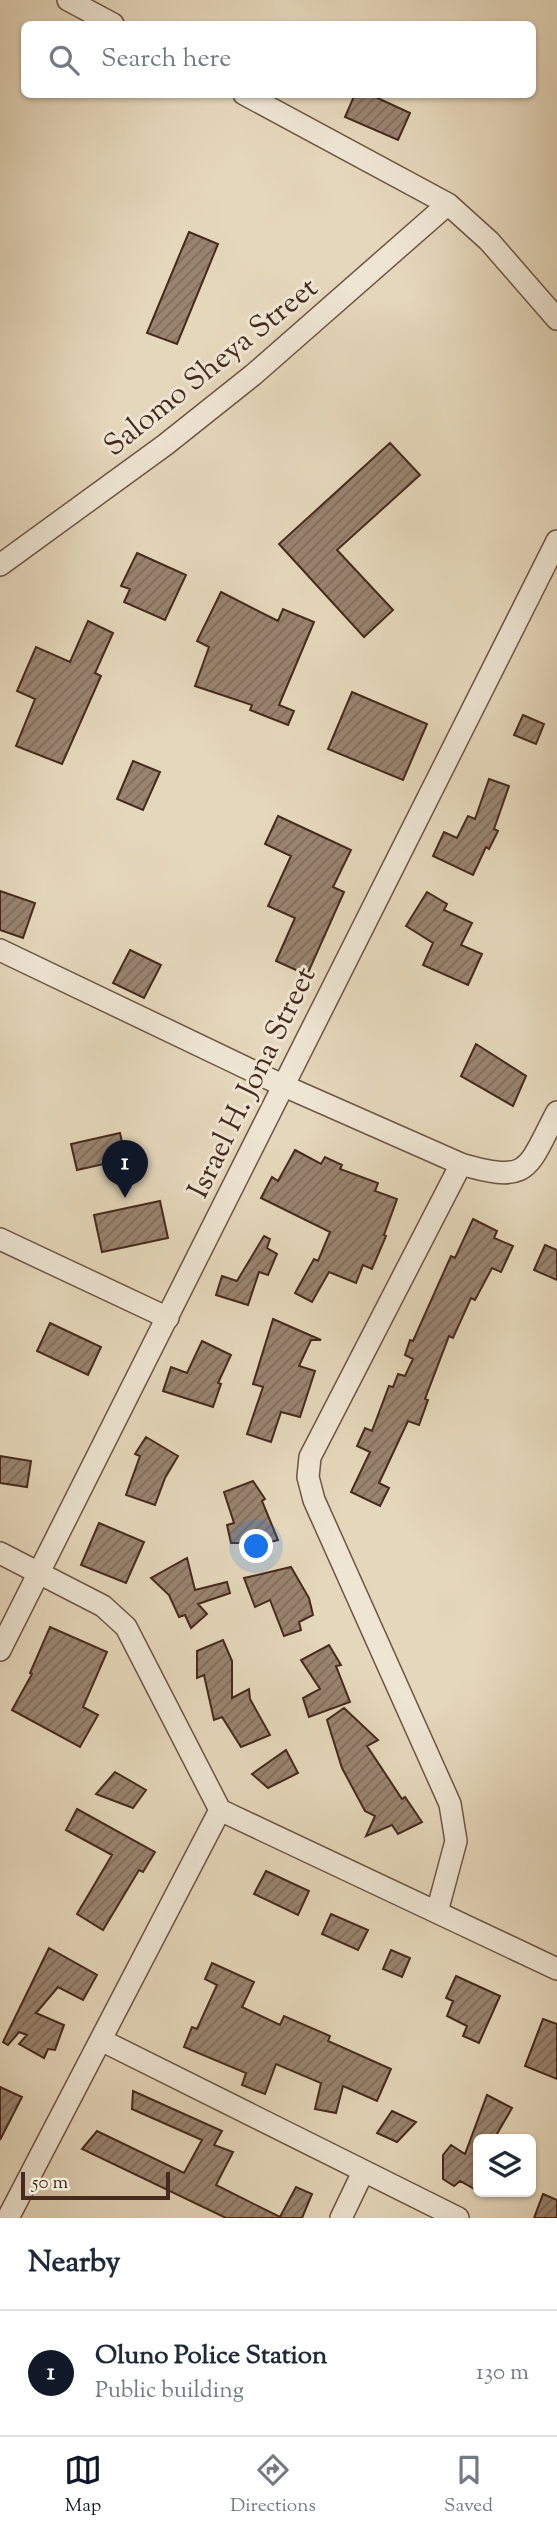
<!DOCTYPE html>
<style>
body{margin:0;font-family:"Sorts Mill Goudy",serif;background:#f6f6f7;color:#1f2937}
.controls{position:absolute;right:21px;bottom:21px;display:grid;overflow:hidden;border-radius:10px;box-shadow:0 2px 5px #0004}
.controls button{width:63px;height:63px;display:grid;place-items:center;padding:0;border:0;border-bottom:2px solid #e0e1e3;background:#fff;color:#1f2937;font:35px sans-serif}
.scale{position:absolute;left:21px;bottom:18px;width:149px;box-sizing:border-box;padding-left:7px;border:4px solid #462a1d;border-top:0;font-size:19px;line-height:24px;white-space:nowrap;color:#462a1d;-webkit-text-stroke:5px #eee5d3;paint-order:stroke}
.you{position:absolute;left:257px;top:1547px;width:24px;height:24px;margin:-18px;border:5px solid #fff;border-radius:50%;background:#1a73e8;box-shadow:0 0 0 10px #1a73e833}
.badge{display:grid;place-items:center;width:46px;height:46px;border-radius:50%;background:#111827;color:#fff;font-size:23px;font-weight:700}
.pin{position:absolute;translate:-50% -58px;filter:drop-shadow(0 2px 4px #0008)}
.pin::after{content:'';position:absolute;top:37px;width:24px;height:21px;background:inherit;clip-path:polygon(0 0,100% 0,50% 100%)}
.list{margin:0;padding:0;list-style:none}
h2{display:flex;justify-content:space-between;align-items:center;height:91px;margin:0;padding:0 28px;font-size:30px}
h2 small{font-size:23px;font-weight:400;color:#747a83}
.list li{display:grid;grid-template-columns:46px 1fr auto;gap:21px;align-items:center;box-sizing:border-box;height:126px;padding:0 28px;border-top:2px solid #e0e1e3}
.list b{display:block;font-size:26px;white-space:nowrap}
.list p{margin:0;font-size:23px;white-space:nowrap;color:#747a83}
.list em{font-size:23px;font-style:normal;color:#747a83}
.icon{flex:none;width:38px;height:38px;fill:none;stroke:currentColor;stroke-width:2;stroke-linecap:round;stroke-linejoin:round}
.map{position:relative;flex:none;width:557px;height:2218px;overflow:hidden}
.search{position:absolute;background:#fff;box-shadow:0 2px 5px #0004;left:21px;right:21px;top:21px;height:77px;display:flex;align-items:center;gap:18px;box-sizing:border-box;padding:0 24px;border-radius:10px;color:#747a83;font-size:26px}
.sheet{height:217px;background:#fff}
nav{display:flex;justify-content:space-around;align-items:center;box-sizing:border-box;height:98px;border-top:2px solid #e0e1e3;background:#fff;font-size:19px;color:#747a83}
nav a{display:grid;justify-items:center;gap:4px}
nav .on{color:#111827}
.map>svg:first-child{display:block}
.building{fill:url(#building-hatch);stroke:#462a1d;stroke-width:2}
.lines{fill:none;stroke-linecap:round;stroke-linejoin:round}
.street-casing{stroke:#6e5544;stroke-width:24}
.street{stroke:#eee5d3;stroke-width:21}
.labels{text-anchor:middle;stroke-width:6;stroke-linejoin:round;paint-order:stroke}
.street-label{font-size:30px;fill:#462a1d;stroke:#eee5d3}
</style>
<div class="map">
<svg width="557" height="2218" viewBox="0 0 557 2218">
<defs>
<pattern id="building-hatch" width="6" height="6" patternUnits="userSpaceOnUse" patternTransform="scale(1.75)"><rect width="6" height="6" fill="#99846f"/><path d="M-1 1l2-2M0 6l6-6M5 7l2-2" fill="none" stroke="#7f6c5b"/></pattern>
</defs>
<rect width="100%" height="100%" fill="#e5d7bb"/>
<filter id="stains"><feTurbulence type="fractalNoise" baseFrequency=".00286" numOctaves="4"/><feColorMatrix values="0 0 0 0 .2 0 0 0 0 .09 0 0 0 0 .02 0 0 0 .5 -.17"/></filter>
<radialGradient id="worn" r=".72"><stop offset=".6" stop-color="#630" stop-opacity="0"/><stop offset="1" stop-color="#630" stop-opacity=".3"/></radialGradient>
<!-- building -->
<path class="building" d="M355,94h14l41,19 -12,27 -53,-23z
M189,232l29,12 -41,100 -30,-11z
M390,443l30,32 -83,75 56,60 -29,27 -85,-93z
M137,553l49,22 -21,45 -41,-18 6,-13 -9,-3z
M221,592l57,29 5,-12 31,13 -35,83 15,6 -6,14 -38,-15 2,-5 -57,-19 14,-39 -12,-6z
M88,621l25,12 -18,40 6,3 -39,88 -46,-18 19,-47 -18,-8 19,-44 34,15z
M352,692l75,32 -24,56 -75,-31z
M523,715l21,9 -8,20 -22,-9z
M133,761l27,11 -17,38 -26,-11z
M489,779l20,7 -15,43 4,2 -9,18 -3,-2 -13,28 -40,-19 11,-24 13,6 11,-22 7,3z
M278,816l73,34 -18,37 11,5 -37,83 -31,-14 19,-43 -27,-12 23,-50 -26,-12z
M0,891l35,12 -12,35 -23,-8z
M427,892l20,12 -3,6 28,13 -11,22 21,9 -14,31 -45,-20 10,-22 -27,-17z
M130,950l31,15 -17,33 -31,-15z
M476,1044l50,32 -13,30 -52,-30z
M120,1133l6,26 -49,11 -6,-26z
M295,1150l26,14 4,-7 17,8 -2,4 38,14 -3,8 22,8 -13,36 2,1 -14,33 -9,-4 -7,18 -27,-11 -17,30 -17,-9 19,-34 4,2 12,-29 -69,-34 11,-21 6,4z
M160,1201l8,37 -66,14 -8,-37z
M473,1219l24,12 -3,7 19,8 -12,26 -9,-4 -17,32 -4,-2 -18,40 -4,-2 -24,63 3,1 -9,25 -11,-4 -29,62 10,5 -9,18 -29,-14 19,-40 -13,-6 8,-18 7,3 17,-45 4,1 5,-13 7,2 8,-17 -8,-4 5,-15 3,1 38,-85 4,2z
M264,1236l6,3 -3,9 10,6 -9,21 -9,-3 -11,33 -32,-10 6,-19 15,5z
M545,1245l12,5v30l-23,-10z
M273,1319l48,21h-10l-12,26 16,5 -15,46 -19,-5 -10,30 -24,-8 16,-47 -10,-3z
M50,1323l51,24 -13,28 -51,-24z
M202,1341l29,14 -13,28 3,1 -8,23 -50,-16 8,-24 16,6z
M146,1437l32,19 -13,22 -10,27 -29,-10 14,-39 -5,-2z
M0,1456l31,5 -4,26 -27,-4z
M253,1481l12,18 -3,2 16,39 -11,3h-36l-4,-18 7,-2 -10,-31z
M99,1523l45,19 -18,41 -45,-18z
M187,1558l8,32 32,-8 3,11 -32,11 9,10 -16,14 -6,-13 -6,2 -10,-22 -18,-17z
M291,1567l18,31 4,17 -14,7 2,8 -17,6 -14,-36 -15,7 -11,-29z
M50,1627l57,25 -24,55 15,8 -18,32 -68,-37 20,-36 -2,-1z
M223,1640l9,21v37l17,-9 1,10 20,36 -29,12 -19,-30 -8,3 -10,-45 -7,3v-27z
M329,1645l12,20 -5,1 14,36 -41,15 -6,-19 17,-9 -19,-29z
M344,1708l34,32 -11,6 35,53 3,-2 17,25 -24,12 -6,-9 -26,11 9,-20 -10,-5 -23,-43 -15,-48z
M286,1750l12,23 -30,15 -16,-14z
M115,1772l31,18 -13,18 -37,-14z
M77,1809l78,43 -12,20 -4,-2 -36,60 -26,-16 35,-59 -46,-25z
M266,1871l43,20 -11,24 -44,-21z
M331,1914l37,16 -10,20 -36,-16z
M49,1948l48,27 -14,25 -25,-13 -22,26 28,12 -9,25 -7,-1 -4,9 -25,-14 8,-9 -8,-3 -11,13 -5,-3z
M391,1950l19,8 -8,19 -19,-8z
M212,1963l42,19 -12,25 38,18 4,-9 46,20 -2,5 63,28 -14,32 -34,-15 -7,27 -21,-4 6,-26 -45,-19 -11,30 -23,-9 4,-12 -62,-26 8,-20 5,2 20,-44 -12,-6z
M456,1976l44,20 -21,47 -16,-7 4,-10 -20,-10 6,-15 -7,-3z
M543,2019l14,5v55l-32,-13z
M0,2087l22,10 -22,43z
M133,2091l89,40 -8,14 19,7 -17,33 64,32 16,-30 16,7 -10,24h-76l-144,-69 15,-18 87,42 18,-33 -70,-31z
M487,2095l25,13 -18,31h-16v52l-18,-10 -6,5 -11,-7v-24l8,-10 14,9z
M392,2111l24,11 -19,20 -20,-9z
M543,2194l14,6v18h-23z"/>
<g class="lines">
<defs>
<path id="street" d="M68,0l45,24
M244,94l204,110 41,37 68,78
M0,565l165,-120 88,-70 195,-171
M0,950l282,135 179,79 -151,293 -2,20 6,23 136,304 6,37 -19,71
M461,1164c70,21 66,4 96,-52
M0,1239l168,79
M0,1553l103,53 23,21 94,183 337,159
M0,1650l557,-1109
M101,2040l357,178
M8,2218l212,-408
M341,2218l22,-46"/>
</defs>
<!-- street casing -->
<use href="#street" class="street-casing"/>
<!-- street -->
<use href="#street" class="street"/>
</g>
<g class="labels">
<!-- street labels -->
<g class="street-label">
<text transform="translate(210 366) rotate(-39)" y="10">Salomo Sheya Street</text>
<text transform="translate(251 1082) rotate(-64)" y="10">Israel H. Jona Street</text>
</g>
</g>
<rect width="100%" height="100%" filter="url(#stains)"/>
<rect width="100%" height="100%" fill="url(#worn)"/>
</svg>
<div class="controls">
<button><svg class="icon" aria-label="layers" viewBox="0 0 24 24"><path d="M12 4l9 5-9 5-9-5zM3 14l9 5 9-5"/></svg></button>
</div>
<div class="scale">50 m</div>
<div class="you"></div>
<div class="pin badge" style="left:125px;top:1198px">1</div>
<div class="search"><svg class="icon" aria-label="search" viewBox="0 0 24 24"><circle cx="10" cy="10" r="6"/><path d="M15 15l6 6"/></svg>Search here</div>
</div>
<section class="sheet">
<h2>Nearby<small></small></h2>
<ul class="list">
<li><span class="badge">1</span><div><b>Oluno Police Station</b><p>Public building</p></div><em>130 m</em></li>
</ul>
</section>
<nav>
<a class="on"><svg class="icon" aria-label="map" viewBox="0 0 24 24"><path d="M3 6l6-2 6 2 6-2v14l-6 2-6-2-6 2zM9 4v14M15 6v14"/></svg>Map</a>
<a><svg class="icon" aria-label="directions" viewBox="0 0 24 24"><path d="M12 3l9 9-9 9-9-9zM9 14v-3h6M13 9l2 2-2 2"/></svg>Directions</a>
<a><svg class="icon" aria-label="saved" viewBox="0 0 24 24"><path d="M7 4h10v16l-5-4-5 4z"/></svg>Saved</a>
</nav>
